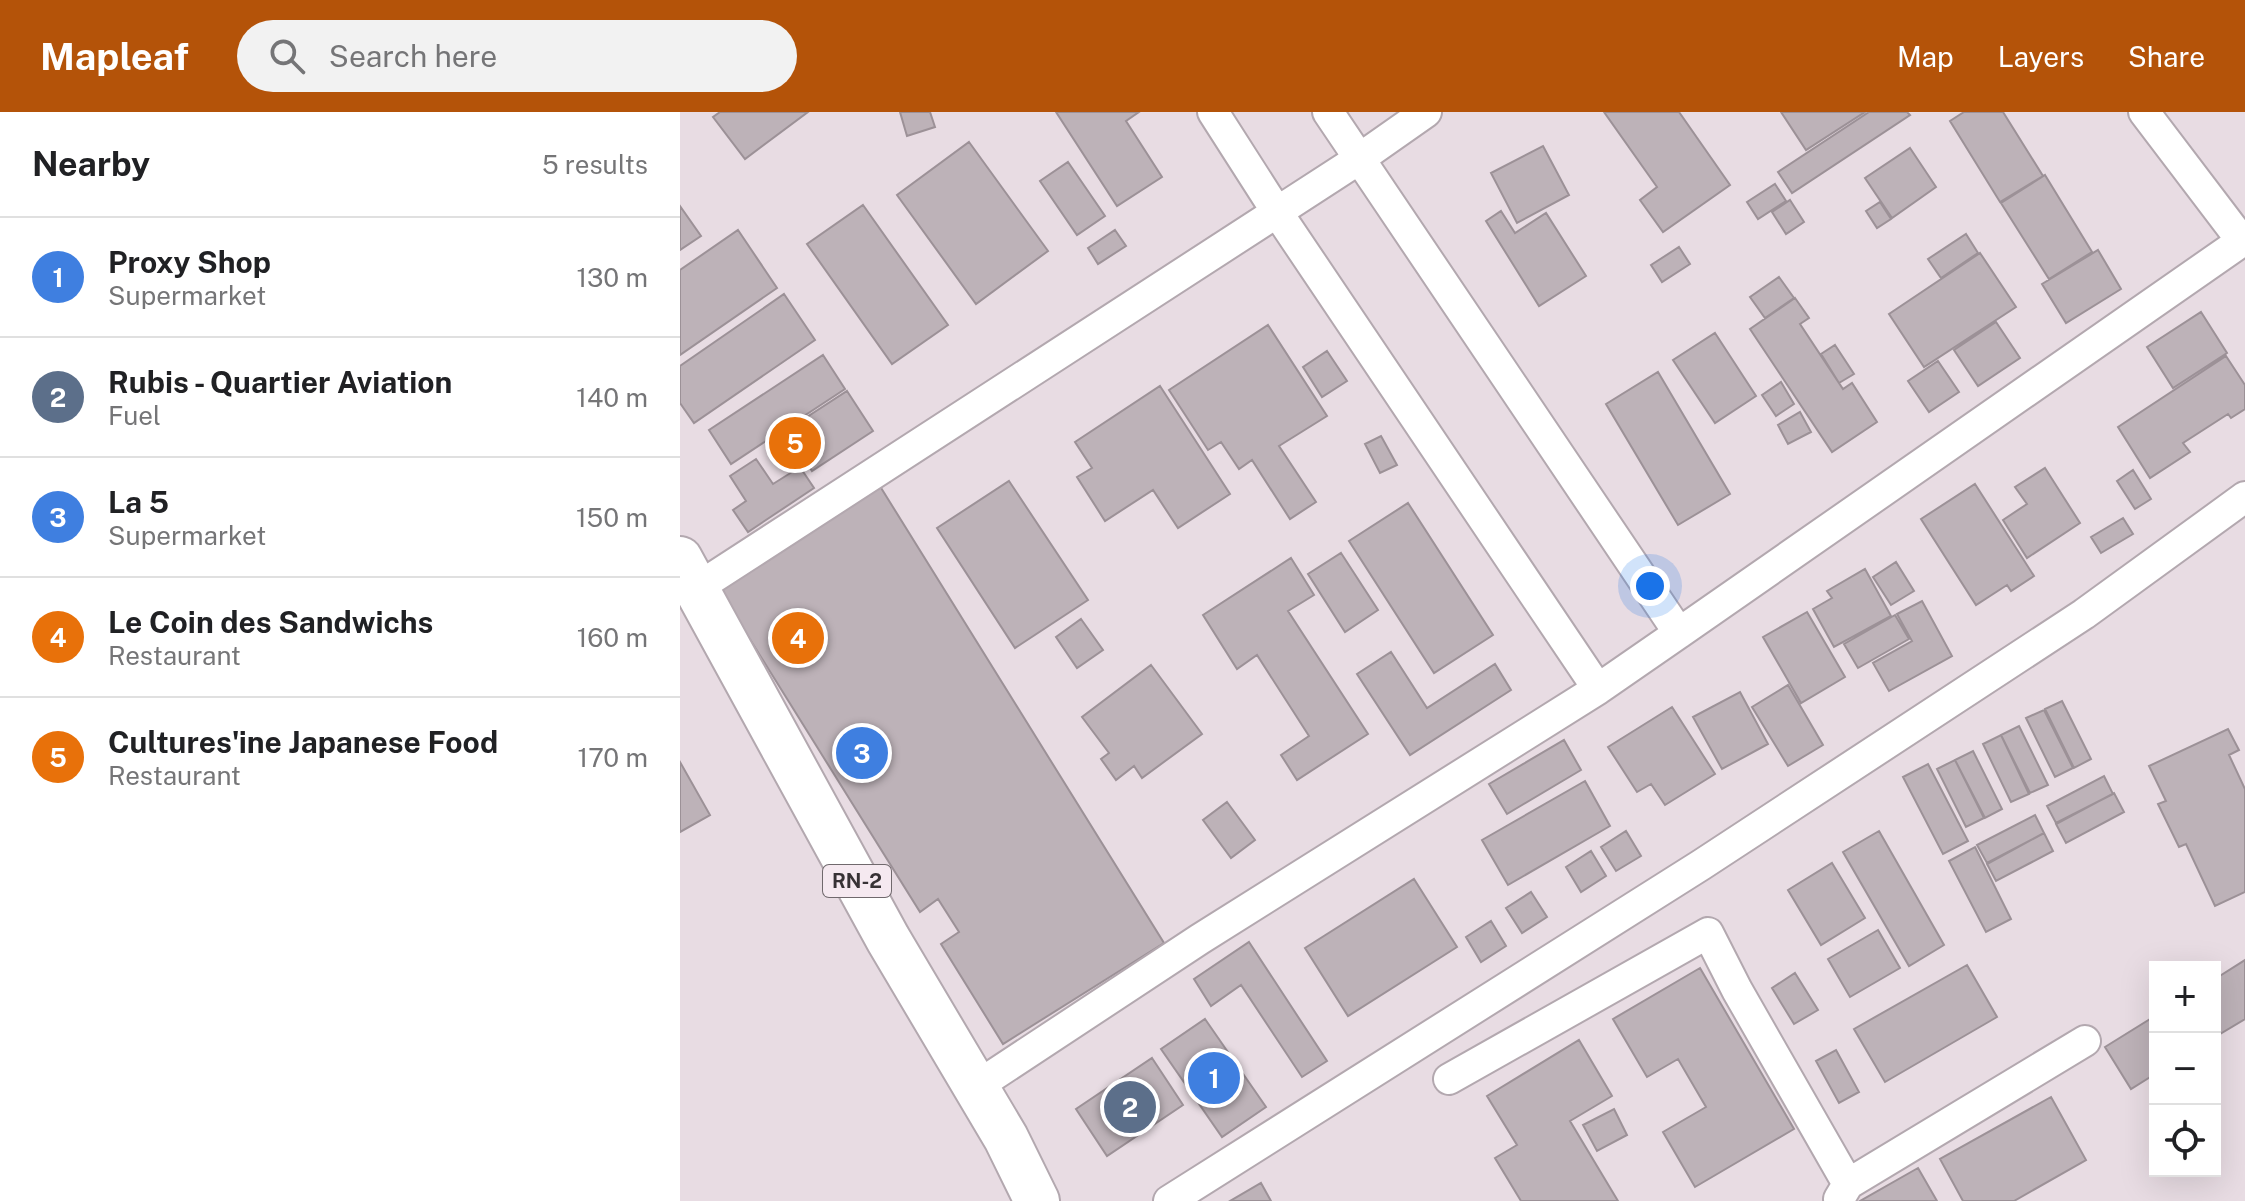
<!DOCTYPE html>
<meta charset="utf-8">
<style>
body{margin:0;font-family:"Public Sans",sans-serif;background:#f2f2f2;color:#202124}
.controls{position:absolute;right:24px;bottom:24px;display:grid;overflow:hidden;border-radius:0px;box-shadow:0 8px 32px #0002}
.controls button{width:72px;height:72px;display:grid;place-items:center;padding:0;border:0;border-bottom:2px solid #e0e0e0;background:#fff;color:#202124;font:40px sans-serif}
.you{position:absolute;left:970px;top:474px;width:28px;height:28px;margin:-20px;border:6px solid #fff;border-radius:50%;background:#1a73e8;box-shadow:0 0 0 12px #1a73e833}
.badge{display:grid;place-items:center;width:52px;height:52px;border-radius:50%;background:#b45309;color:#fff;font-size:26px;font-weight:700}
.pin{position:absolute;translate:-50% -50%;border:4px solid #fff;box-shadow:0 2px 8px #0006}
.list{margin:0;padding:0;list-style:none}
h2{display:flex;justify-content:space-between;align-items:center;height:104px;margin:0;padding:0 32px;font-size:34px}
h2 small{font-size:26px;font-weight:400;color:#757577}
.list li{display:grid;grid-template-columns:52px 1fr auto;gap:24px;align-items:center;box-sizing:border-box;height:120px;padding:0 32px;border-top:2px solid #e0e0e0}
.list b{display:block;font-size:30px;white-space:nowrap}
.list p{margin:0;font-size:26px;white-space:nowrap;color:#757577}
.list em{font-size:26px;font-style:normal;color:#757577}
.icon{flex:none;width:44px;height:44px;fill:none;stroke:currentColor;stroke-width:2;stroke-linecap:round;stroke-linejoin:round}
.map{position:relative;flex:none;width:1565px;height:1089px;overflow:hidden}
header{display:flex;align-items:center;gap:48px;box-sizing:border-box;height:112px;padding:0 40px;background:#b45309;color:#fff}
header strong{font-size:38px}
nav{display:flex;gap:44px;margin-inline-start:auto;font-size:28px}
.search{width:560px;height:72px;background:#f2f2f2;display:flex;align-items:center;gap:20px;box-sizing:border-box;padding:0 28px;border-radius:44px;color:#757577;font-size:30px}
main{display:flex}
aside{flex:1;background:#fff}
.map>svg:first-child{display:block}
.building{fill:#bdb2b8;stroke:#9c9197;stroke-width:2}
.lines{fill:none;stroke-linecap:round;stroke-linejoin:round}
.street-casing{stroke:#b3a8af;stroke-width:34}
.primary-casing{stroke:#b3a8af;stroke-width:48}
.street{stroke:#fff;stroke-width:30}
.primary{stroke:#fff;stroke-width:44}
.labels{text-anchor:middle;stroke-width:6;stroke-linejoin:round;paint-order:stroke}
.shield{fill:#f5e9f0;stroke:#70696d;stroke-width:2}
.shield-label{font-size:20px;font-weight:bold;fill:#373235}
</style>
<header>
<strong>Mapleaf</strong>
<div class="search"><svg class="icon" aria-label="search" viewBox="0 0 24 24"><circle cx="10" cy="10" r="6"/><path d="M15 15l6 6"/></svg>Search here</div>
<nav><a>Map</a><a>Layers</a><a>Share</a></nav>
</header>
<main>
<aside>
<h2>Nearby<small>5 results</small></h2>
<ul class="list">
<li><span class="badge" style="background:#3f7fe0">1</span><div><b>Proxy Shop</b><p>Supermarket</p></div><em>130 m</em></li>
<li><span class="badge" style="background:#5c6f8a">2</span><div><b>Rubis - Quartier Aviation</b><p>Fuel</p></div><em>140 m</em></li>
<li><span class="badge" style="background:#3f7fe0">3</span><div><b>La 5</b><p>Supermarket</p></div><em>150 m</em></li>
<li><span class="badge" style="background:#e8710a">4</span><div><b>Le Coin des Sandwichs</b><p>Restaurant</p></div><em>160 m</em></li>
<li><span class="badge" style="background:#e8710a">5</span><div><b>Cultures'ine Japanese Food</b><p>Restaurant</p></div><em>170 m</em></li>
</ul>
</aside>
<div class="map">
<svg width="1565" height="1089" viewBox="0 0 1565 1089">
<rect width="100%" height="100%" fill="#e8dce3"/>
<!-- building -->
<path class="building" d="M40,0h88l-63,47 -32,-42z
M220,0h30l5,15 -28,9z
M376,0h83l-13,9 36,56 -45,29z
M924,0h75l51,73 -67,47 -23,-32 17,-13z
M1101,0h84l-59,38z
M1189,0h38l3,3 -118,78 -14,-21z
M1284,0h39l40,64 -43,26 -50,-81z
M289,30l79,109 -72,53 -79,-109z
M863,34l26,49 -52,28 -26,-50z
M1230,36l26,39 -44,31 -27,-40z
M388,50l37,54 -28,19 -37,-54z
M1365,63l47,77 -43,27 -48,-76z
M1095,72l11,17 -28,18 -11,-17z
M1110,88l14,22 -18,12 -14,-22z
M1200,90l11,17 -14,9 -11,-17z
M183,93l85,120 -56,39 -85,-120z
M0,94l21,30 -21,14z
M821,99l14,22 31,-20 40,63 -47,30 -53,-85z
M58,118l39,58 -97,67v-85z
M435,118l11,16 -28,18 -10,-16z
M1286,122l12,19 -37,25 -13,-19z
M999,135l11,17 -28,18 -11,-17z
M1418,138l23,39 -55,34 -24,-39z
M1300,141l36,54 -92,60 -35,-53z
M1099,165l15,21 -29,20 -15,-21z
M104,182l31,46 -121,83 -14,-20v-37z
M1115,186l14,20 -9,6 43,65 9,-6 25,39 -45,30 -82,-123z
M1521,200l26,41 -54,35 -26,-41z
M1316,210l24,36 -42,28 -24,-36z
M588,213l59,91 -48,30 37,56 -26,17 -38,-59 -13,9 -18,-27 -13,8 -39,-60z
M1035,221l41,63 -41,27 -42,-63z
M1155,233l19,29 -15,9 -18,-29z
M647,239l20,30 -25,16 -19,-30z
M143,243l22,34 -114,75 -22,-34z
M1546,244l19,29v24l-14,9 -3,-4 -45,29 7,9 -40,26 -32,-51z
M1258,249l21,31 -30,20 -21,-31z
M978,260l72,122 -52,31 -72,-121z
M1101,270l13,22 -18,12 -14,-21z
M480,274l70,108 -52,34 -25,-38 -48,31 -28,-44 15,-9 -17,-26z
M167,279l26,40 -61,40 -25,-41z
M1120,300l11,20 -23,12 -10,-19z
M701,324l16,29 -17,8 -15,-29z
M76,347l17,25 27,-17 14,21 -66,44 -15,-22 13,-9 -16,-25z
M1365,356l35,55 -53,35 -24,-38 24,-16 -12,-17z
M1453,358l18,29 -16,10 -18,-28z
M329,369l79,119 -73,48 -78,-120z
M198,371l286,460 -161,101 -62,-100 18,-12 -21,-33 -18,13 -204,-327z
M1295,372l59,92 -23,15 -4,-6 -31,20 -55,-86z
M728,391l85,132 -59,38 -85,-132z
M1443,406l10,16 -32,19 -10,-16z
M661,441l37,57 -33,22 -37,-58z
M611,446l23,37 -26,16 80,123 -71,46 -16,-25 28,-19 -52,-81 -20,14 -34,-54z
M1216,450l18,29 -23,14 -18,-28z
M1185,457l26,47 -57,31 -21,-38 19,-11 -5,-7z
M1242,489l30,55 -63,35 -16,-28 39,-22 -15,-27z
M1127,500l38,65 -44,26 -38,-66z
M1215,503l14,24 -51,29 -14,-24z
M401,507l22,31 -26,18 -21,-31z
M711,540l36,56 68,-44 16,26 -101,65 -53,-81z
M471,553l51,69 -60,44 -8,-12 -18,14 -15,-21 8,-6 -27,-36z
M1108,573l35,60 -35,21 -36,-59z
M1060,580l28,52 -46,25 -29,-52z
M1382,589l29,58 -17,9 -29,-59z
M992,595l43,67 -50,31 -14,-21 -14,8 -29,-45z
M1364,598l29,58 -18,9 -29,-59z
M1339,614l29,59 -18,8 -29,-58z
M1548,617l11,21 -10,5 16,34v103l-30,14 -29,-62 -7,3 -21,-43 8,-3 -17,-35z
M1321,623l28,59 -18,8 -28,-58z
M884,628l17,30 -74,44 -18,-30z
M1293,639l29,58 -17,9 -30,-58z
M1275,648l29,58 -18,9 -29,-58z
M0,650l30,53 -30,17z
M1248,652l40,77 -25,13 -40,-77z
M1424,664l9,18 -57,29 -9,-17z
M905,669l25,45 -102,59 -26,-45z
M1434,681l10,19 -58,31 -10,-19z
M547,690l28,38 -24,18 -28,-38z
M1355,703l9,18 -57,30 -10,-18z
M946,719l15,25 -25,15 -15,-24z
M1199,719l65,114 -35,21 -66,-114z
M1364,721l9,18 -57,30 -9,-17z
M1295,735l36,72 -25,13 -37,-71z
M911,739l15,25 -25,16 -15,-25z
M1152,751l33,55 -44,27 -33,-55z
M734,767l43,68 -109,69 -43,-68z
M851,780l16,25 -25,16 -16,-25z
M811,809l15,25 -25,16 -15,-25z
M1198,818l22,38 -50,29 -22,-38z
M569,830l78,119 -25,16 -61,-92 -30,21 -17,-27z
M1565,848v59l-30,18v-58z
M1287,853l30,52 -112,65 -31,-53z
M1020,856l94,161 -99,58 -32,-55 43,-25 -28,-48 -31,18 -34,-58z
M1115,861l23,37 -24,14 -22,-36z
M1475,904v58l-24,15 -26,-42z
M525,907l61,88 -44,30 -61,-88z
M899,928l33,56 -42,25 48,80h-97l-26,-43 22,-13 -30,-49z
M1156,938l23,42 -20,11 -23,-42z
M472,946l31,47 -76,51 -31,-47z
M1371,985l35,63 -72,41h-51l-23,-42z
M934,997l13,26 -30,16 -14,-26z
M1238,1056l19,33h-77z
M581,1071l10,18h-41z"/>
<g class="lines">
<defs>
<path id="street" d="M648,0l351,521 563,-392 -98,-129
M17,476l662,-429 67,-47
M918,577l81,-56
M769,967l259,-146 29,57 111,194
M297,974l223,-147 398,-250 -321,-477 -64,-100
M1159,1087l9,-15 237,-143
M489,1089l532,-336 383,-251 161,-117"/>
<path id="primary" d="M0,447l208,380 118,199 31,63"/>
</defs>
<!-- street casing -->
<use href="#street" class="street-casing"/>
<!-- primary casing -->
<use href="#primary" class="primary-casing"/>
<!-- street -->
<use href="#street" class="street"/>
<!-- primary -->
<use href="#primary" class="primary"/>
</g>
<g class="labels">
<!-- shield labels -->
<rect class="shield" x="143" y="753" width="68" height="32" rx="6"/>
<g class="shield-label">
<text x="177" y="776">RN-2</text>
</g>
</g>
</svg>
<div class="controls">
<button>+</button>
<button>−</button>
<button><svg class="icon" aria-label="locate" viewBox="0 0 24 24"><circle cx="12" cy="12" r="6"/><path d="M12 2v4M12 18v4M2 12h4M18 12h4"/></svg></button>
</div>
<div class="you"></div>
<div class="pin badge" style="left:534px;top:966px;background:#3f7fe0">1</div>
<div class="pin badge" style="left:450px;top:995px;background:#5c6f8a">2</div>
<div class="pin badge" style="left:182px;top:641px;background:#3f7fe0">3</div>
<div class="pin badge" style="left:118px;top:526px;background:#e8710a">4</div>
<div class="pin badge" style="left:115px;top:331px;background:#e8710a">5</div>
</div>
</main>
